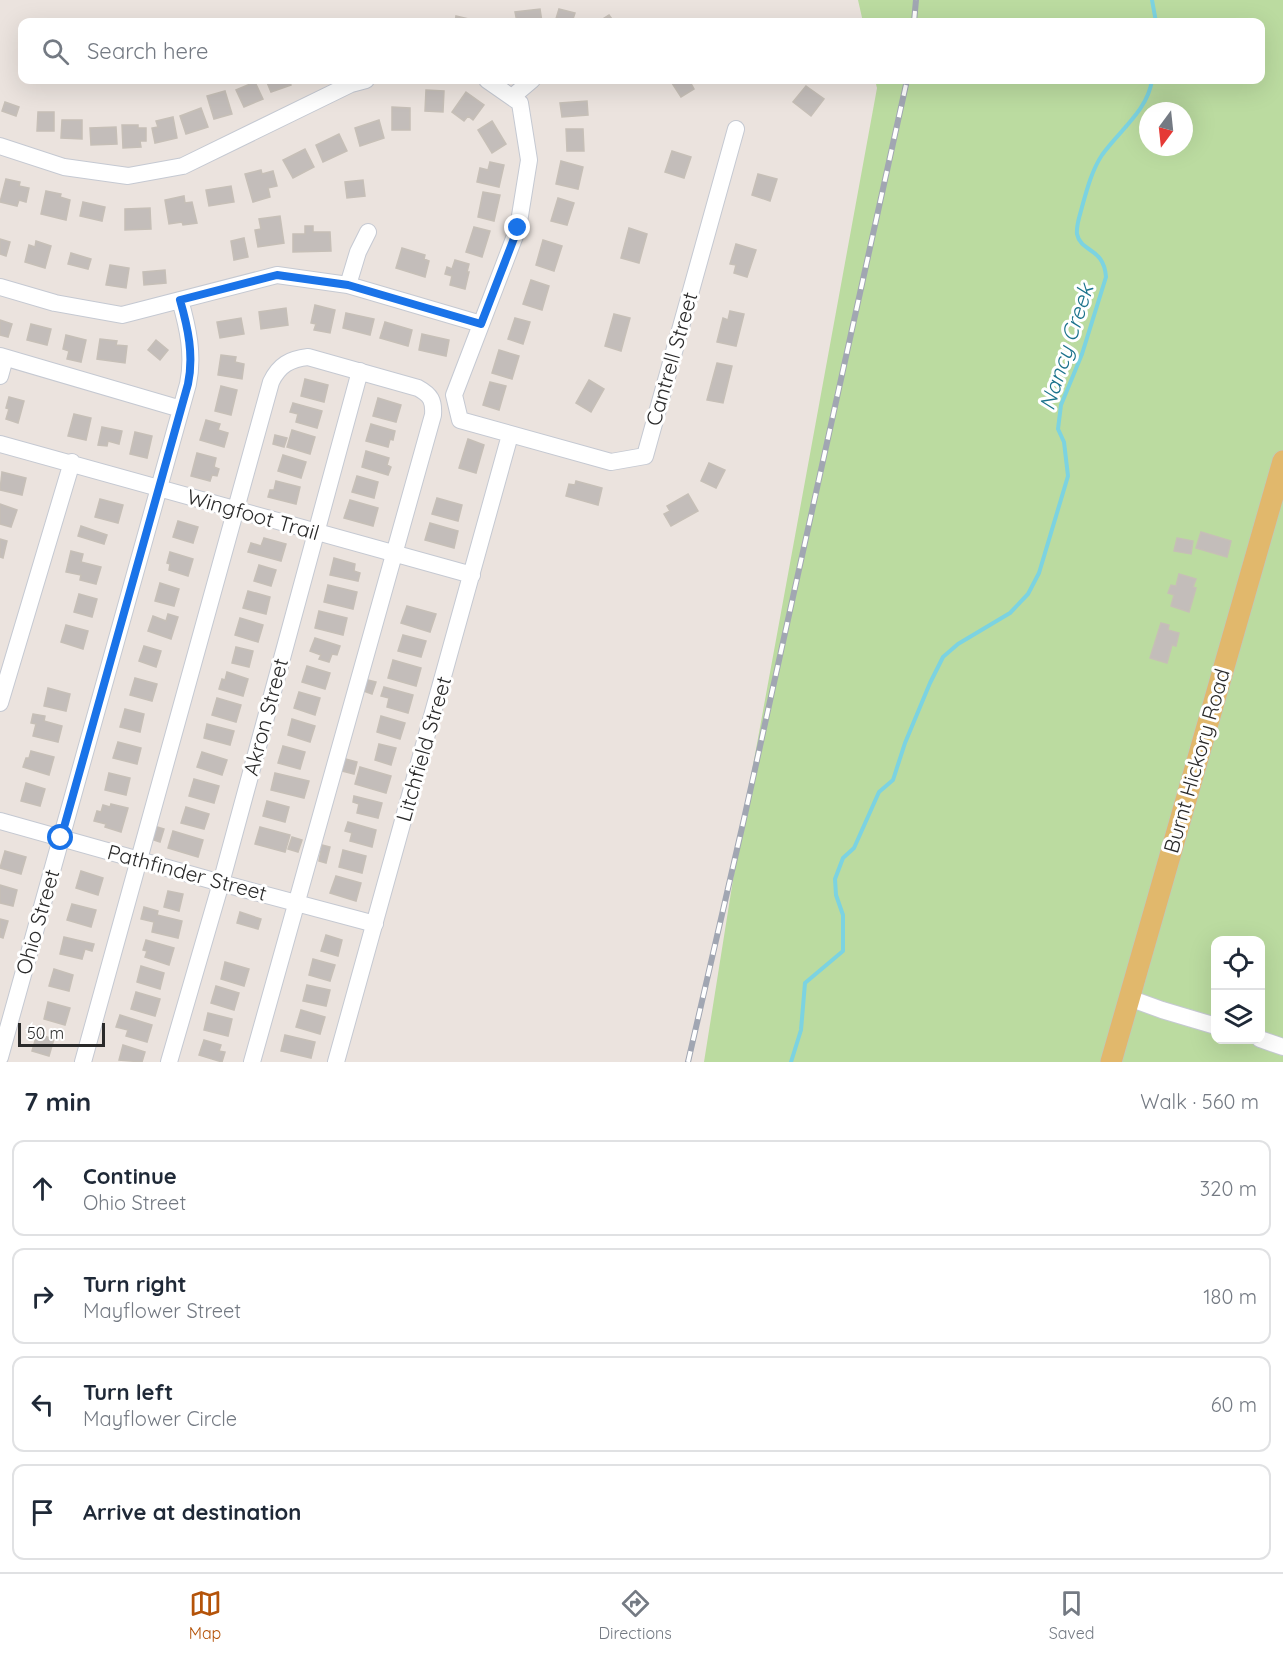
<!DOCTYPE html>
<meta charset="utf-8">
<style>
body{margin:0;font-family:Quicksand,sans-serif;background:#f6f6f7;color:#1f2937}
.controls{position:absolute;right:18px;bottom:18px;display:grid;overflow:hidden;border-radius:12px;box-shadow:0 6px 24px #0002}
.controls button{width:54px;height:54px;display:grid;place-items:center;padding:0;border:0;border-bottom:2px solid #e0e1e3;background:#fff;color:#1f2937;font:30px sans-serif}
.compass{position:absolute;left:1139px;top:102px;width:54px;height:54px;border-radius:50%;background:#fff;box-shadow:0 6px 24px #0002;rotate:195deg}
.scale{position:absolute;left:18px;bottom:15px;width:87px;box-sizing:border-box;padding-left:6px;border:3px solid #2a2a2a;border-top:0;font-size:16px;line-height:21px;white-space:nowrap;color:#2a2a2a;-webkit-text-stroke:4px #fff;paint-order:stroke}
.stop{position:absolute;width:18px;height:18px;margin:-14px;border:4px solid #1a73e8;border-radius:50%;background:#fff}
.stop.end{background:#1a73e8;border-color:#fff;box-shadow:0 2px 6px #0008}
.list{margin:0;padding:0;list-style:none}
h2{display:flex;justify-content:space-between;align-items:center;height:78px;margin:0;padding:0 24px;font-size:26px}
h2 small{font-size:20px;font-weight:400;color:#747a83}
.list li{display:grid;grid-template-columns:39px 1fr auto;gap:18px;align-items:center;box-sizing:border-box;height:96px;margin:0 12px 12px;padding:0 12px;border:2px solid #e0e1e3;border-radius:12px}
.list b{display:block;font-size:22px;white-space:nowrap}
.list p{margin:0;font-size:20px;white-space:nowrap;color:#747a83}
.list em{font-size:20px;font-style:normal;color:#747a83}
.icon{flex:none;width:33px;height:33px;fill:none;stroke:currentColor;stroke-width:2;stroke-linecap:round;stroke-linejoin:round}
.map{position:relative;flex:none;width:1283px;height:1062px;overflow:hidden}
.search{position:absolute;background:#fff;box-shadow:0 6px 24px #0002;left:18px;right:18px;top:18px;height:66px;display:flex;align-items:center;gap:15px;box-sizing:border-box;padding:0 21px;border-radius:12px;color:#747a83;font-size:22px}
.sheet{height:510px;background:#fff}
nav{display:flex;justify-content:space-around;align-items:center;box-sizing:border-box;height:84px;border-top:2px solid #e0e1e3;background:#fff;font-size:16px;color:#747a83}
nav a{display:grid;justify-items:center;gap:3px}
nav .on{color:#b45309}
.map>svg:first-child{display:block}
.green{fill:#bbdba0;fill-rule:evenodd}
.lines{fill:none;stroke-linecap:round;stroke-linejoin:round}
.stream{stroke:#7cd3e1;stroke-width:4}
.building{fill:#c3bdba;stroke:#c6bfb7;stroke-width:1.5}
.minor-casing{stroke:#c5c9d2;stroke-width:18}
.major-casing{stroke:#c3c3c3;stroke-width:22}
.minor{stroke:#fff;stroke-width:16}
.major{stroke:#e1b86c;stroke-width:21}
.rail-casing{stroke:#a1a6b2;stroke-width:6}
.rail{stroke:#fff;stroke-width:4;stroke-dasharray:11;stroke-linecap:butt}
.route{stroke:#1a73e8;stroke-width:8}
.labels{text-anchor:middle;stroke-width:6;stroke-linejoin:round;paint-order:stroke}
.street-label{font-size:21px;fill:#2a2a2a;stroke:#fff}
.water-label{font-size:22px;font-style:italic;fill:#1c738c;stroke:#fff}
</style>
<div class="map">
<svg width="1283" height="1062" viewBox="0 0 1283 1062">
<rect width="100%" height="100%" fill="#ebe3de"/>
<!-- green -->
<path class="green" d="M858,0h425v1062h-579l35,-220 138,-754 -2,-8h385v-58h-397zM1148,111h36v36h-36zM1216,940h44v100h-44z"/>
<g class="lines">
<!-- stream -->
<path class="stream" d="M1152,0l4,22
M791,1062l10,-32 4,-47 38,-32v-36l-7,-20 -1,-16 8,-21 11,-10 25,-56 14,-12 12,-37 25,-60 13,-26 15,-13 52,-31 18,-19 11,-21 29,-97 -4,-34 -6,-13 3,-24 21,-51 24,-77c-2,-30 -25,-24 -29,-43 -1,-9 3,-19 5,-27 5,-18 10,-37 20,-52 17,-24 46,-45 50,-75"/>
</g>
<!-- building -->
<path class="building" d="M540,9l2,13h-25l-2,-10z
M559,9l16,4 -3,9h-17z
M609,15l5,7h-16z
M456,16l21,5 -1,1h-21z
M266,80h23l2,5 -20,7z
M670,80h19l5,9 -13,8z
M255,82l8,17 -19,8 -8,-17z
M806,86l18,13 -13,17 -18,-14z
M426,90l18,1 -1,21 -18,-1z
M225,91l7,23 -18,5 -7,-23z
M466,92l18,13 -11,15 -5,-4 -4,5 -12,-9z
M587,101l1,14 -26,2 -2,-14z
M5,102l14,5 -3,9 -14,-5z
M392,107l18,1v22h-18z
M201,108l7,19 -22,7 -6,-18z
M38,112h16v19h-17z
M173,117l4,21 -22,5 -3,-15 6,-1 -2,-6z
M62,120h20v19l-21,-1z
M379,120l5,18 -24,8 -5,-18z
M492,121l14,23 -14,9 -14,-23z
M122,125h16v3h8v13h-6l1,6 -18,1z
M116,127l1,17 -26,1 -1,-17z
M566,129h17l1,22h-17z
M339,134l8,17 -24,11 -7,-17z
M305,149l9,18 -21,11 -10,-18z
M672,151l19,6 -7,21 -19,-6z
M561,161l22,6 -5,22 -22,-5z
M490,162l14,3 -5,22 -22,-5 3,-14 8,2z
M261,170l1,4 11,-3 4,15 -9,2 2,9 -17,5 -8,-28z
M758,174l19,5 -7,22 -18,-6z
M6,179l14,3 -1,4 10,2 -3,14 -7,-2 -2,6 -17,-4z
M363,180l2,16 -18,2 -2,-16z
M231,186l3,16 -25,4 -3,-16z
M46,191l15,3 -1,3 10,3 -4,20 -25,-6z
M483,192l17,3 -6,26 -16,-4z
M184,196l1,7 7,-1 5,21 -14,2 -1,-3 -13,2 -4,-24z
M558,198l16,5 -7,22 -16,-4z
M83,202l22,5 -3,14 -22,-5z
M150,208l1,21 -26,1v-21z
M280,216l4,27 -26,4 -3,-17 6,-1 -2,-10z
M305,226h8v6h17l1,19 -38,1v-18h12z
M474,227l16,4 -8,26 -16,-5z
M629,228l18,6 -8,29 -18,-5z
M244,238l4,19 -14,3 -3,-19z
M0,239l10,3 -4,14 -6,-2z
M543,240l19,6 -8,25 -18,-6z
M36,241l15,5 -6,22 -20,-6 4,-17 6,2z
M736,244l20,6 -9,27 -13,-4 2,-8 -6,-1z
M402,248l23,7 -1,4 5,2 -4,16 -29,-9z
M71,253l20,6 -3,10 -20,-5z
M455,260l14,4 -2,8h2l-4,17 -15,-4 2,-9 -7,-2 2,-7 5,2z
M110,265l19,3 -3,20 -20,-3z
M165,270l1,13 -22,2 -1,-13z
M531,280l18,6 -7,24 -19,-6z
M315,305l20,5 -5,23 -16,-3 2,-6 -5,-1z
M286,308l2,17 -27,4 -2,-17z
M730,311l14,3 -8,32 -19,-4 6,-24 5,2z
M346,313l28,6 -4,16 -27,-7z
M614,314l16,4 -9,33 -16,-5z
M241,318l3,16 -24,4 -3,-16z
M515,318l15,4 -7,22 -15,-5z
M0,320l12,4 -4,13 -8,-2z
M385,322l27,8 -4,16 -28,-8z
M31,324l20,5 -4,16 -20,-5z
M422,334l27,6 -3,16 -27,-6z
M66,335l20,5 -5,22 -14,-3 2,-8 -6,-2z
M100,339l17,2 -1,4 11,1 -2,17 -28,-4z
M156,340l12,10 -8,10 -12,-10z
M499,350l20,6 -7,23 -20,-6z
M221,355l15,2 -1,5 9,2 -2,15 -24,-4z
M717,363l15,3 -9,37 -16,-3z
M305,379l23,6 -4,17 -23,-6z
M589,380l15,9 -13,23 -15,-9z
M490,382l16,4 -7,24 -16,-5z
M221,386l16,4 -6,25 -16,-4z
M9,397l15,4 -6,22 -12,-4 3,-10 -3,-1z
M378,398l23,7 -5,17 -23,-6z
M293,403l29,8 -5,17 -21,-6 2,-8 -8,-2z
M74,414l17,4 -5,22 -18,-4z
M206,420l14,4 -2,6 10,3 -4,14 -24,-7z
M371,424l24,7 -2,9 -3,-1 -2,8 -22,-6z
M102,427l20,4 -3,13 -11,-3 -1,5 -9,-1z
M292,430l23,7 -5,17 -23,-7z
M135,432l17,4 -5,22 -17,-4z
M275,435l12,3 -3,9 -11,-3z
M468,439l16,6 -8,28 -17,-5z
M366,451l23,7 -2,7 4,2 -3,8 -26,-8z
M197,453l19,5 -2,9 5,2 -2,7 -5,-1 -2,6 -19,-5z
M283,455l23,7 -5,16 -23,-7z
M709,463l16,7 -9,18 -15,-7z
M2,472l24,6 -4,17 -22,-5z
M357,476l21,6 -4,16 -22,-6z
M276,481l24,6 -4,17 -28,-7 2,-7h4z
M576,481l26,7 -4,17 -32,-9 3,-12 6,1z
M688,494l10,17 -27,15 -7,-12 6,-3 -3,-5z
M437,498l25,7 -4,16 -26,-7z
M100,499l23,6 -5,18 -23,-6z
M350,500l28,8 -5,18 -29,-8z
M0,504l17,6 -6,17 -11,-3z
M178,521l20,6 -5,16 -20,-6z
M430,523l28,8 -4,17 -29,-8z
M81,526l26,9 -3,9 -26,-8z
M1201,532l30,9 -4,16 -31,-9z
M264,538l22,6 -5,17 -33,-9 3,-9 10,3z
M1177,538l16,3 -2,13 -17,-3z
M0,539l7,2 -4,17 -3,-1z
M71,551l12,3 -2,8 20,5 -5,17 -16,-4 1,-5 -15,-3z
M170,552l23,7 -5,17 -19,-6 1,-6 -3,-1z
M334,558l21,6 -1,7 6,2 -2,8 -28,-6z
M259,565l17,5 -5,16 -17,-5z
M1179,574l17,5 -3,8 3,1 -7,24 -18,-6 3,-11 -6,-2 3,-8 5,1z
M160,583l19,6 -5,17 -19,-5z
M328,585l29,7 -4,17 -29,-7z
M248,591l22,6 -4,17 -23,-6z
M79,594l18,5 -5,18 -18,-5z
M407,606l29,8 -6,18 -29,-9z
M319,611l28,7 -4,17 -28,-7z
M168,614l10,3 -7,22 -23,-8 5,-15 13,5z
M240,618l23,7 -5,17 -23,-7z
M1161,623l8,2 -1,5 11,3 -3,13 -4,-1 -5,18 -17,-5z
M66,625l22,6 -5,18 -22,-7z
M403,635l23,6 -5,16 -23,-6z
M315,638l25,8 -3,9 -5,-1 -3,8 -10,-3 2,-4 -11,-4z
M144,646l17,5 -5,16 -17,-6z
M236,647l17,4 -4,16 -17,-4z
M393,660l28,8 -5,18 -28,-8z
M307,666l23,7 -5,16 -23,-7z
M227,672l21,7 -5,17 -24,-7 3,-10 3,1z
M135,678l22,6 -5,17 -22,-6z
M364,679l12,3 -4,12 -11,-4z
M384,687l29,8 -5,18 -21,-6 2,-9 -8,-2z
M48,688l22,6 -4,17 -22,-5z
M299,692l21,6 -5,17 -21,-7z
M217,698l24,7 -5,17 -24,-7z
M125,709l19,5 -4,18 -20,-5z
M33,714l12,2 -1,5 18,5 -4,16 -25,-6 3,-12 -5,-1z
M381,716l24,7 -5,16 -23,-7z
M292,719l23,7 -5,16 -22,-7z
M207,724l27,7 -4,14 -26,-7z
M118,742l23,6 -4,16 -24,-6z
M379,744l17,4 -5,17 -16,-5z
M283,746l22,6 -5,17 -22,-6z
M31,751l23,6 -5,18 -26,-8 3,-9h3z
M202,752l25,8 -5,15 -25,-8z
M342,758l15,4 -3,12 -16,-4z
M360,767l31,9 -5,17 -31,-9z
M109,773l21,5 -4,17 -21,-5z
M275,773l34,8 -5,17 -33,-8z
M194,779l25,7 -5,17 -25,-7z
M26,783l19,6 -5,17 -19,-5z
M354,796l28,7 -4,15 -21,-5 2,-9 -6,-2z
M267,801l22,6 -4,15 -22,-6z
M111,804l17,4 -7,24 -16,-5 1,-3 -12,-3 3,-10 4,1 2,-7 7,2z
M186,807l23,7 -5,15 -23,-6z
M348,822l28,8 -4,17 -22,-6 2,-8 -7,-2z
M154,826l10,3 -4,13 -9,-3z
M260,827l30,8 -5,17 -30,-8z
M173,831l30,9 -5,17 -30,-9z
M292,837l10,3 -4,12 -10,-3z
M322,845l8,2 -4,16 -7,-2z
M343,850l23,6 -4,17 -23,-6z
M5,851l21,6 -5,17 -21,-6z
M81,871l22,7 -5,17 -22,-7z
M336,876l25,7 -5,18 -26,-8z
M0,885l17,5 -4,16 -13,-3z
M168,891l15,3 -4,17 -15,-4z
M72,904l24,6 -5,17 -24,-7z
M144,907l14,4 -1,4 25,6 -4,17 -26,-6 2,-10 -13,-3z
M240,912l21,7 -3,10 -21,-6z
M0,919l8,2 -5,17 -3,-1z
M326,935l16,5 -4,16 -17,-5z
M64,937l30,7 -2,7 -7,-2 -3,10 -22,-5z
M146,940l28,8 -5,17 -24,-8 2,-6 -4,-1z
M313,959l22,6 -5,16 -21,-6z
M225,962l24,7 -5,17 -23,-7z
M141,966l23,7 -4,16 -23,-7z
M54,969l19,6 -4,16 -20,-5z
M307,985l23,5 -4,16 -23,-5z
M216,986l23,7 -5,17 -23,-7z
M136,992l24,7 -5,17 -24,-7z
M48,1002l22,6 -5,17 -21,-6z
M301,1010l24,7 -5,17 -24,-7z
M208,1013l24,6 -4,17 -24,-6z
M120,1015l32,10 -5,17 -21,-6 2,-6 -12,-3z
M37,1034l17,5 -5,17 -17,-5z
M285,1035l30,7 -4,16 -30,-7z
M204,1040l17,5 -2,6 6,1 -3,10 -23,-7z
M123,1045l22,7 -3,10 -23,-2z"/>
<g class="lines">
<defs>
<path id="minor" d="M487,80l33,23 9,57 -11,68 -64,167 6,25 151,42 34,-6 91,-327
M512,97l20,-17
M0,146l64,21 64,9 55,-10 168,-82 15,-4
M348,285l10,-33 10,-20
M0,287l55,16 67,12 155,-40 71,10 133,39
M0,356l181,53
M0,376l5,-18
M0,444l472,131
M0,703l72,-241
M0,821l221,62 154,41
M1129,998l33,12 54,16
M1260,1039l23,8
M0,1057l188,-673c6,-29 0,-56 -8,-84
M83,1062l188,-680c8,-17 19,-23 37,-25l110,31c13,7 16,13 15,27l-181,647
M169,1062l52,-179 139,-512
M336,1062l174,-627"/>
<path id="major" d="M1111,1062l172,-601"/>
</defs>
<!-- minor casing -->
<use href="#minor" class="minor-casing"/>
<!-- major casing -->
<use href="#major" class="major-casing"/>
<!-- minor -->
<use href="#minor" class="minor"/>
<!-- major -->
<use href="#major" class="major"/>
<defs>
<path id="rail" d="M914,22l2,-22
M688,1062l56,-243 163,-739"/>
</defs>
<!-- rail casing -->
<use href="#rail" class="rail-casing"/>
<!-- rail -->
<use href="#rail" class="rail"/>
</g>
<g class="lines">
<!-- route -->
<path class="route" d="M61,838l127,-454c6,-29 0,-56 -8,-84l97,-25 71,10 133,39 37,-96"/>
</g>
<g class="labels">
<!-- street labels -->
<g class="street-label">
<text transform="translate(672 359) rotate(-74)" y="7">Cantrell Street</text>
<text transform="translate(253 515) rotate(16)" y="7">Wingfoot Trail</text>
<text transform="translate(266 717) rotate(-75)" y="7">Akron Street</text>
<text transform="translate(424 749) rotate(-74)" y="7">Litchfield Street</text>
<text transform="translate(1197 761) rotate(-74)" y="7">Burnt Hickory Road</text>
<text transform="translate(187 873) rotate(15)" y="7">Pathfinder Street</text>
<text transform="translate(38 922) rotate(-74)" y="7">Ohio Street</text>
</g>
<!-- water labels -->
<g class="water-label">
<text transform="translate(1066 347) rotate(-72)" y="8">Nancy Creek</text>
</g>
</g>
</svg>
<div class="controls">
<button><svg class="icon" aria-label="locate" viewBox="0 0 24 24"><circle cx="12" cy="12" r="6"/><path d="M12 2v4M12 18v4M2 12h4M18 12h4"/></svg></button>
<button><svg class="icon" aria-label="layers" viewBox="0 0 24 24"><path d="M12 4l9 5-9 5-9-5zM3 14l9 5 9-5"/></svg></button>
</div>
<svg class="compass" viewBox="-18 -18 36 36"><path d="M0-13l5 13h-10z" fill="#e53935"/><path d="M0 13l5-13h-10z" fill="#747a83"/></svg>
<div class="scale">50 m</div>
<div class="stop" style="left:61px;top:838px"></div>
<div class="stop end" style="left:518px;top:228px"></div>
<div class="search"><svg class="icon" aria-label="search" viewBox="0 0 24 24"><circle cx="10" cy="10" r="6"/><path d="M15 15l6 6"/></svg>Search here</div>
</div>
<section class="sheet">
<h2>7 min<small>Walk · 560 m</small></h2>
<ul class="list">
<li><svg class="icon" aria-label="ahead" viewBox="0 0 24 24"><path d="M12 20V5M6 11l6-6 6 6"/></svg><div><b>Continue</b><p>Ohio Street</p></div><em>320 m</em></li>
<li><svg class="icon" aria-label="right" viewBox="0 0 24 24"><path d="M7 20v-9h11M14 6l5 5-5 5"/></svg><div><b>Turn right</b><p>Mayflower Street</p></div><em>180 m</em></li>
<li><svg class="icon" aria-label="left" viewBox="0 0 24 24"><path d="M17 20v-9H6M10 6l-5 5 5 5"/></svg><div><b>Turn left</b><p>Mayflower Circle</p></div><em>60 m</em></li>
<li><svg class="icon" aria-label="arrive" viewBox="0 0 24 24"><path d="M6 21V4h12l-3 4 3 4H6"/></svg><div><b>Arrive at destination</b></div></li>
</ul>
</section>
<nav>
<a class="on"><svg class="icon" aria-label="map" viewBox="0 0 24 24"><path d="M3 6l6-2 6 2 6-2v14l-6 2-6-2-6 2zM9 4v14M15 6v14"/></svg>Map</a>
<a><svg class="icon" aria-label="directions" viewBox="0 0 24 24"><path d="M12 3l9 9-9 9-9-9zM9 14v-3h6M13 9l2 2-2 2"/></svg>Directions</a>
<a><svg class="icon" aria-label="saved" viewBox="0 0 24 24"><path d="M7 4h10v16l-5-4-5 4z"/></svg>Saved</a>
</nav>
